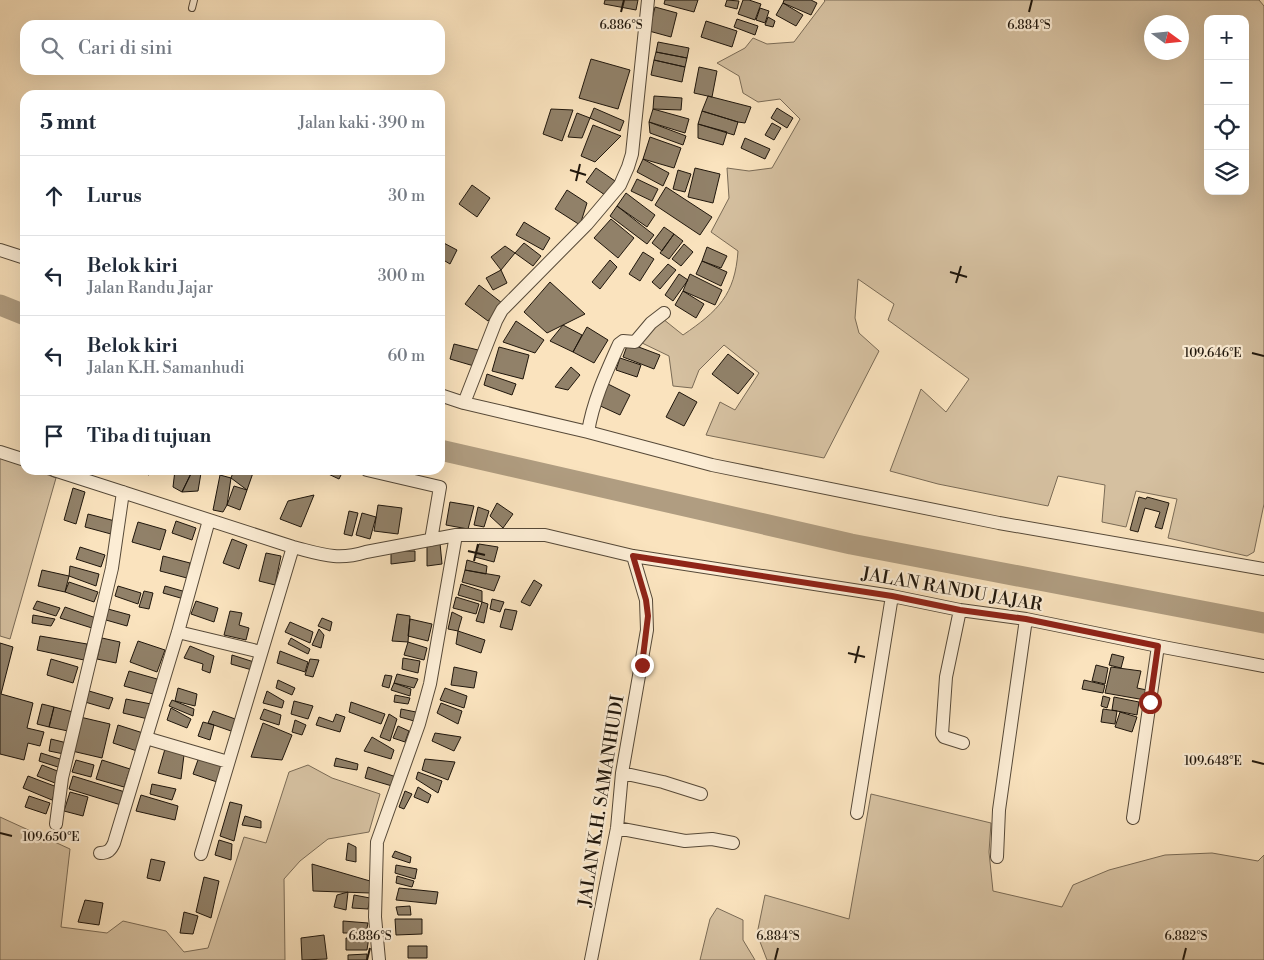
<!DOCTYPE html>
<html lang="id">
<meta charset="utf-8">
<style>
body{margin:0;font-family:"Libre Bodoni",serif;background:#f6f6f7;color:#1f2937}
.controls{position:absolute;right:15px;top:15px;display:grid;overflow:hidden;border-radius:10px;box-shadow:0 5px 20px #0002}
.controls button{width:45px;height:45px;display:grid;place-items:center;padding:0;border:0;border-bottom:1px solid #e0e1e3;background:#fff;color:#1f2937;font:25px sans-serif}
.compass{position:absolute;left:1144px;top:15px;width:45px;height:45px;border-radius:50%;background:#fff;box-shadow:0 5px 20px #0002;rotate:105deg}
.stop{position:absolute;width:15px;height:15px;margin:-11px;border:4px solid #8f2418;border-radius:50%;background:#fff}
.stop.end{background:#8f2418;border-color:#fff;box-shadow:0 1px 5px #0008}
.list{margin:0;padding:0;list-style:none}
h2{display:flex;justify-content:space-between;align-items:center;height:65px;margin:0;padding:0 20px;font-size:21px}
h2 small{font-size:16px;font-weight:400;color:#747a83}
.list li{display:grid;grid-template-columns:32px 1fr auto;gap:15px;align-items:center;box-sizing:border-box;height:80px;padding:0 20px;border-top:1px solid #e0e1e3}
.list b{display:block;font-size:19px;white-space:nowrap}
.list p{margin:0;font-size:16px;white-space:nowrap;color:#747a83}
.list em{font-size:16px;font-style:normal;color:#747a83}
.icon{flex:none;width:28px;height:28px;fill:none;stroke:currentColor;stroke-width:2;stroke-linecap:round;stroke-linejoin:round}
.map{position:relative;flex:none;width:1264px;height:960px;overflow:hidden}
.search{position:absolute;background:#fff;box-shadow:0 5px 20px #0002;left:20px;top:20px;width:425px;height:55px;display:flex;align-items:center;gap:12px;box-sizing:border-box;padding:0 18px;border-radius:15px;color:#747a83;font-size:19px}
.panel{position:absolute;background:#fff;box-shadow:0 5px 20px #0002;left:20px;top:90px;width:425px;height:385px;border-radius:15px}
.map>svg:first-child{display:block}
.green{fill:#d5c0a0;stroke:#7a6b56;fill-rule:evenodd}
.lines{fill:none;stroke-linecap:round;stroke-linejoin:round}
.river{stroke:#b09d81;stroke-width:21}
.building{fill:#918169;stroke:#1f160c}
.lane-casing{stroke:#564938;stroke-width:8}
.street-casing{stroke:#564938;stroke-width:14}
.lane{stroke:#fcedd5;stroke-width:6}
.street{stroke:#fcedd5;stroke-width:12}
.route{stroke:#8f2418;stroke-width:6}
.ticks{fill:none;stroke:#1f160c;stroke-width:2}
.labels{text-anchor:middle;stroke-width:4.5;stroke-linejoin:round;paint-order:stroke}
.street-label{font-size:18px;fill:#1f160c;stroke:#fcedd5}
.ticks-label{font-size:12px;text-anchor:middle;fill:#1f160c;stroke:#fcedd5;stroke-width:4.5;stroke-linejoin:round;paint-order:stroke}
</style>
<div class="map">
<svg width="1264" height="960" viewBox="0 0 1264 960">
<rect width="100%" height="100%" fill="#fae3be"/>
<filter id="stains"><feTurbulence type="fractalNoise" baseFrequency=".004" numOctaves="4"/><feColorMatrix values="0 0 0 0 .2 0 0 0 0 .09 0 0 0 0 .02 0 0 0 .5 -.17"/></filter>
<radialGradient id="worn" r=".72"><stop offset=".6" stop-color="#630" stop-opacity="0"/><stop offset="1" stop-color="#630" stop-opacity=".3"/></radialGradient>
<!-- green -->
<path class="green" d="M824,0h435l5,6v498l-10,48 -7,4 -79,-18 9,-39 -41,-8 -10,36 -24,-5 3,-37 -47,-9 -10,30 -110,-22 -48,-13 31,-82 25,23 23,-33 -81,-59 6,-16 -36,-25 -3,39 4,15 20,18 -55,107 -118,-23 14,-33 15,8 24,-37 -35,-28 -25,25 -7,18 -19,-2 -4,-30 -29,-14 23,-23 20,16c35,-24 52,-40 55,-84l-27,-19 18,-34 -2,-30 22,3 23,-3 28,-49 -20,-20 -22,3 -15,-9 -4,-17 -22,-13 28,-15 8,-10 14,6 27,-2 31,-41zM1208,19h37v172h-37zM1152,22h30v30h-30z
M0,458l25,8v4h10l21,8 -46,161 -10,-3z
M308,765l24,13 48,16 -11,38 -41,7 -28,22 -16,18 1,81h-285v-143l70,32 -9,78 46,6 16,-12 43,10 18,21 24,-4 36,-111 22,6 23,-71z
M871,794l120,29 -2,29 4,39 69,16 11,-22 36,-15 56,-15 47,-2 46,8 6,-6v105h-497l-10,-26 8,-39 84,24z
M717,908l26,12v20l12,20h-55l10,-41z"/>
<g class="lines">
<!-- river -->
<path class="river" d="M0,305l25,10
M440,450l411,94 413,79"/>
</g>
<!-- building -->
<path class="building" d="M605,0h33l-2,10 -32,-6z
M665,0h33l-4,12 -30,-8z
M727,0l12,1 -2,8 -12,-3z
M743,0h6l12,4 -6,16 -17,-6z
M784,0h27l6,3 -6,12 -28,-12z
M783,3l20,12 -7,11 -20,-11z
M655,7l22,6 -6,24 -22,-6z
M760,8l9,3 -4,12 -9,-3z
M768,17l7,4 -2,6 -8,-2z
M737,19l21,7 -3,9 -21,-8z
M706,21l31,10 -5,16 -31,-10z
M658,42l31,6 -2,10 -31,-6z
M656,52l31,6 -2,9 -31,-7z
M591,59l39,11 -12,39 -39,-11z
M654,60l31,7 -3,15 -31,-7z
M699,67l18,4 -5,26 -18,-4z
M654,96l28,2 -1,12 -28,-1z
M708,96l43,11 -6,16 -7,-1 -36,-11z
M594,108l30,13 -4,10 -30,-13z
M777,108l16,10 -6,10 -16,-10z
M551,109l22,1 -11,31 -19,-7z
M653,109l36,10 -4,14 -36,-11z
M702,111l36,11 -4,13 -36,-11z
M577,113l13,5 -8,20 -14,-1z
M649,122l37,14 -3,9 -33,-12z
M772,123l9,5 -7,12 -9,-5z
M698,124l29,8 -4,13 -25,-7z
M593,125l28,11 -26,26 -14,-6z
M650,137l31,11 -7,20 -31,-9z
M745,138l25,11 -5,10 -24,-11z
M643,159l26,14 -6,13 -26,-14z
M596,168l19,13 -10,14 -19,-13z
M695,168l25,6 -7,29 -25,-6z
M678,170l13,4 -6,18 -12,-3z
M637,179l21,10 -6,12 -21,-10z
M472,185l18,13 -13,19 -18,-13z
M666,187l46,30 -12,18 -45,-30z
M567,190l20,13 -7,22 -25,-16z
M626,193l29,22 -8,12 -30,-21z
M617,206l37,29 -7,9 -37,-28z
M611,219l23,19 -16,20 -24,-20z
M524,222l26,16 -7,12 -27,-15z
M664,227l10,7 -12,17 -10,-8z
M674,234l9,7 -14,18 -9,-6z
M440,241l17,9 -7,14 -10,-6z
M524,243l17,13 -8,10 -18,-13z
M684,244l9,8 -12,14 -9,-7z
M505,246l10,7 -14,17 -10,-13z
M707,247l20,9 -6,12 -19,-7z
M643,252l11,7 -14,22 -11,-7z
M610,260l7,7 -17,22 -8,-7z
M702,261l25,11 -6,14 -25,-12z
M668,264l8,6 -16,19 -8,-7z
M501,270l6,13 -14,7 -7,-12z
M679,274l9,6 -15,21 -8,-6z
M690,274l32,16 -7,15 -32,-14z
M550,282l35,32 -38,19 -23,-21z
M479,285l23,18 -14,18 -23,-17z
M683,291l21,13 -8,14 -21,-13z
M516,321l28,19 -9,13 -32,-11z
M563,325l19,10 -9,17 -23,-11z
M587,327l21,13 -14,23 -21,-11z
M628,343l32,12 -6,14 -31,-12z
M454,344l24,6 -4,16 -24,-7z
M499,347l30,8 -6,24 -31,-8z
M728,354l26,20 -16,20 -26,-20z
M620,358l21,7 -4,12 -21,-7z
M571,367l9,8 -12,15 -13,-3z
M487,374l29,10 -4,11 -28,-10z
M606,383l24,12 -10,20 -24,-11z
M679,392l18,10 -13,24 -18,-9z
M135,470h16l-2,5z
M175,470h18l-11,22 -9,-5z
M234,470h20l-7,20 -16,-12z
M325,470h16l2,1 -4,8 -15,-7z
M192,471l9,2 -3,18 -16,1z
M220,475l11,3 -4,27 -4,7 -10,-2z
M234,486l13,4 -7,20 -13,-5z
M73,488l12,4 -9,32 -12,-4z
M314,495l-13,32 -21,-8 8,-18z
M1139,497l7,2 1,-2 22,6 -7,26 -7,-2 5,-15 -15,-4 -7,24 -8,-2z
M450,502l24,4 -6,23 -22,-4z
M497,503l16,11 -10,14 -13,-12z
M378,505l24,3 -4,26 -24,-3z
M478,507l11,4 -5,16 -10,-2z
M349,511l9,2 -6,23 -8,-2z
M362,513l14,4 -6,22 -14,-4z
M88,514l27,7 -4,13 -26,-7z
M176,521l20,7 -4,12 -20,-7z
M138,522l28,8 -6,20 -28,-8z
M232,539l15,6 -8,24 -16,-6z
M440,543l2,21 -15,2v-22z
M479,544l19,3 -4,15 -19,-5z
M80,547l25,8 -4,12 -25,-8z
M391,551h24v10l-24,3z
M266,553l15,3 -6,29 -16,-4z
M163,556l27,7 -3,15 -27,-7z
M467,560l20,6 -1,8 -21,-4z
M70,566l29,8 -3,12 -27,-10z
M42,570l27,6 -4,16 -27,-6z
M465,570l35,6 -6,15 -32,-9z
M534,580l8,5 -12,21 -9,-4z
M69,582l29,10 -4,10 -29,-10z
M461,584l21,7v11l-24,-7z
M118,586l23,7 -3,11 -23,-8z
M165,586l21,6 -2,7 -21,-6z
M144,591l9,2 -4,16 -10,-2z
M456,597l23,7 -3,10 -23,-6z
M492,599l12,3 -4,10 -10,-3z
M37,601l23,7 -4,8 -23,-7z
M196,601l22,7 -4,14 -23,-8z
M482,602l6,2 -4,19 -8,-2z
M65,607l31,11 -4,10 -32,-10z
M108,609l22,6 -3,11 -21,-6z
M505,609l12,2 -5,19 -12,-3z
M230,611l12,2 -3,12 10,3 -3,12 -22,-5z
M452,612l10,5 -4,14 -10,-2z
M397,614l13,2 -2,26 -16,-1z
M33,615l22,4 -4,7 -19,-3z
M322,618l10,4 -2,9 -12,-5z
M410,619l22,5 -4,17 -20,-5z
M290,622l23,10 -3,11 -25,-11z
M319,629l5,6 -3,13 -9,-3z
M458,631l27,9 -4,13 -25,-9z
M40,636l47,8 -3,16 -47,-10z
M102,638l18,4 -4,21 -19,-4z
M291,638l19,11 -2,5 -20,-10z
M138,641l27,9 -8,22 -27,-10z
M408,642l19,6 -3,12 -20,-5z
M0,643l13,4 -12,47 32,9 -6,25 17,4 -4,14 -12,-3 -4,17 -24,-6z
M190,646l24,10 -4,17 -8,-3 1,-6 -19,-6z
M280,651l28,11 -3,10 -28,-9z
M1112,654l12,3 -3,11 -12,-3z
M232,655l22,7 -2,8 -21,-6z
M403,658l17,3 -2,12 -16,-4z
M51,659l27,8 -5,16 -26,-8z
M310,659l9,1 -6,17 -8,-2z
M1096,665l12,3 -3,16 -13,-3z
M454,667l23,5 -3,16 -23,-3z
M1111,667l30,4 -4,17 10,2 -2,10 -40,-7z
M129,671l28,8 -4,15 -29,-8z
M397,674l21,5 -4,9 -20,-5z
M385,675l7,1 -3,12 -7,-2z
M278,680l17,8 -3,7 -16,-7z
M1084,680l21,5 -2,8 -21,-4z
M394,683l17,6 -1,7 -19,-6z
M178,688l19,6 -2,12 -20,-5z
M445,688l22,8 -3,12 -24,-8z
M89,691l24,7 -4,11 -24,-7z
M267,691l17,10 -2,7 -19,-5z
M395,695l15,3 -2,6 -14,-2z
M1103,696l7,2 -3,10 -6,-2z
M1114,697l25,5 -2,13 -25,-5z
M126,699l25,5 -3,15 -25,-6z
M172,700l22,9 -1,7 -24,-10z
M294,701l19,5 -5,13 -17,-5z
M351,702l34,12 -4,10 -32,-12z
M441,703l21,8 -4,13 -21,-11z
M42,704l12,3 -5,20 -12,-3z
M54,707l19,5 -5,19 -19,-4z
M171,708l20,11 -4,9 -20,-8z
M264,709l17,6 -2,10 -19,-6z
M401,709l15,3 -2,9 -14,-4z
M1103,709l14,2 -2,13 -14,-2z
M213,711l25,9 -4,12 -26,-9z
M1120,712l17,5 -5,15 -17,-5z
M336,714l9,3 -5,15 -24,-7 3,-8 14,5z
M389,714l8,5 -7,22 -10,-4z
M80,717l30,7 -8,34 -30,-7z
M295,720l11,5 -4,10 -10,-3z
M203,722l11,3 -4,15 -12,-4z
M263,723l29,12 -10,25 -31,-3z
M118,725l25,8 -6,18 -24,-8z
M398,726l11,5 -4,11 -12,-4z
M435,733l26,4 -7,14 -22,-10z
M372,737l22,13 -3,9 -27,-8z
M51,739l16,4 -3,11 -15,-3z
M165,749l19,6 -3,24 -23,-6z
M41,753l22,7 -2,8 -22,-7z
M199,757l22,8 -4,17 -24,-8z
M336,758l22,6 -1,6 -23,-4z
M425,759l30,3 -7,18 -26,-10z
M76,760l18,5 -3,12 -19,-5z
M102,760l28,9 -6,18 -28,-8z
M42,765l18,7 -5,11 -18,-7z
M368,767l28,10 -4,9 -27,-8z
M418,772l24,9 -4,12 -22,-14z
M28,776l29,11 -5,13 -29,-12z
M73,776l52,16 -4,13 -52,-16z
M152,784l24,5 -4,11 -22,-6z
M418,787l13,8 -3,8 -14,-6z
M405,791l7,3 -8,15 -5,-2z
M70,792l18,5 -5,19 -19,-5z
M141,795l37,11 -3,14 -39,-9z
M29,796l21,7 -4,11 -21,-7z
M230,802l12,3 -8,36 -14,-5z
M245,816l16,5v7l-19,-3z
M219,840l13,4 -1,16 -16,-5z
M348,843l8,4v15l-10,-2z
M395,851l16,6 -1,6 -18,-6z
M151,859l14,3 -5,19 -13,-3z
M312,864l58,17v12l-57,-2z
M396,865l21,4 -2,10 -20,-6z
M397,876l17,5 -2,6 -16,-4z
M204,877l15,4 -8,37 -15,-6z
M399,888l39,4 -2,12 -40,-4z
M348,892l-2,18 -12,-3 3,-12z
M354,895l16,3 -2,11 -16,-1z
M85,900l18,3 -4,22 -21,-3z
M410,906l1,9h-13l-2,-8z
M184,912l14,4 -5,18 -13,-1z
M395,919h27v15l-26,1z
M343,921l25,2 -2,10h-23z
M324,935l3,24 -25,1 -1,-22z
M369,937l-2,13h-21v-12z
M408,946h19v12h-19z
M367,954v6h-19v-5z"/>
<g class="lines">
<defs>
<path id="lane" d="M192,8l2,-8"/>
<path id="street" d="M0,250l25,8
M440,395l24,8 124,29 124,33 287,58 265,46
M464,403l32,-82 6,-11 85,-86 33,-39 8,-18 4,-13 16,-154
M588,432c5,-31 18,-59 31,-88l4,-3 12,1 16,-19 13,-10
M0,452l25,8
M54,470l239,77c28,7 44,14 73,5l90,-17h89l88,21 259,40 68,14 66,9 132,27 106,20
M367,470l73,17 -9,53
M960,610l-14,67 -4,57 2,3 19,6
M178,632l83,20
M146,738l82,24
M622,773l41,9 38,12
M857,813l35,-217
M1133,818l25,-172
M56,824l6,-46 50,-210 11,-76
M617,828l68,13 27,-2 21,4
M100,853c8,0 11,-3 14,-10l64,-211 31,-112
M201,854l92,-307
M997,857l2,-47 27,-191
M379,960l-4,-43 2,-75 42,-118 11,-40 26,-149
M591,960l26,-132 5,-55 25,-143 -1,-30 -13,-44"/>
</defs>
<!-- lane casing -->
<use href="#lane" class="lane-casing"/>
<!-- street casing -->
<use href="#street" class="street-casing"/>
<!-- lane -->
<use href="#lane" class="lane"/>
<!-- street -->
<use href="#street" class="street"/>
</g>
<g class="lines">
<!-- route -->
<path class="route" d="M642,665l6,-49 -2,-16 -13,-44 259,40 68,14 66,9 132,27 -8,56"/>
</g>
<!-- ticks -->
<path class="ticks" d="M621,12l3,-12M1029,12l3,-12M570,170l16,5M576,181l4,-17M950,272l17,5M956,283l5,-17M1252,353l12,3M468,551l17,4M474,561l4,-17M848,653l17,4M855,663l4,-17M1252,761l12,3M0,833l12,3M367,960l3,-12M775,960l3,-12M1183,960l3,-12"/>
<g class="labels">
<!-- street labels -->
<g class="street-label">
<text transform="translate(952 589) rotate(10)" y="6">JALAN RANDU JAJAR</text>
<text transform="translate(601 801) rotate(-81)" y="6">JALAN K.H. SAMANHUDI</text>
</g>
</g>
<g class="ticks-label">
<text x="621" y="29">6.886°S</text>
<text x="1029" y="29">6.884°S</text>
<text x="1213" y="357">109.646°E</text>
<text x="1213" y="765">109.648°E</text>
<text x="51" y="841">109.650°E</text>
<text x="370" y="940">6.886°S</text>
<text x="778" y="940">6.884°S</text>
<text x="1186" y="940">6.882°S</text>
</g>
<rect width="100%" height="100%" filter="url(#stains)"/>
<rect width="100%" height="100%" fill="url(#worn)"/>
</svg>
<div class="controls">
<button>+</button>
<button>−</button>
<button><svg class="icon" aria-label="locate" viewBox="0 0 24 24"><circle cx="12" cy="12" r="6"/><path d="M12 2v4M12 18v4M2 12h4M18 12h4"/></svg></button>
<button><svg class="icon" aria-label="layers" viewBox="0 0 24 24"><path d="M12 4l9 5-9 5-9-5zM3 14l9 5 9-5"/></svg></button>
</div>
<svg class="compass" viewBox="-18 -18 36 36"><path d="M0-13l5 13h-10z" fill="#e53935"/><path d="M0 13l5-13h-10z" fill="#747a83"/></svg>
<div class="stop" style="left:1150px;top:702px"></div>
<div class="stop end" style="left:642px;top:665px"></div>
<div class="search"><svg class="icon" aria-label="search" viewBox="0 0 24 24"><circle cx="10" cy="10" r="6"/><path d="M15 15l6 6"/></svg>Cari di sini</div>
<section class="panel">
<h2>5 mnt<small>Jalan kaki · 390 m</small></h2>
<ul class="list">
<li><svg class="icon" aria-label="ahead" viewBox="0 0 24 24"><path d="M12 20V5M6 11l6-6 6 6"/></svg><div><b>Lurus</b></div><em>30 m</em></li>
<li><svg class="icon" aria-label="left" viewBox="0 0 24 24"><path d="M17 20v-9H6M10 6l-5 5 5 5"/></svg><div><b>Belok kiri</b><p>Jalan Randu Jajar</p></div><em>300 m</em></li>
<li><svg class="icon" aria-label="left" viewBox="0 0 24 24"><path d="M17 20v-9H6M10 6l-5 5 5 5"/></svg><div><b>Belok kiri</b><p>Jalan K.H. Samanhudi</p></div><em>60 m</em></li>
<li><svg class="icon" aria-label="arrive" viewBox="0 0 24 24"><path d="M6 21V4h12l-3 4 3 4H6"/></svg><div><b>Tiba di tujuan</b></div></li>
</ul>
</section>
</div>
